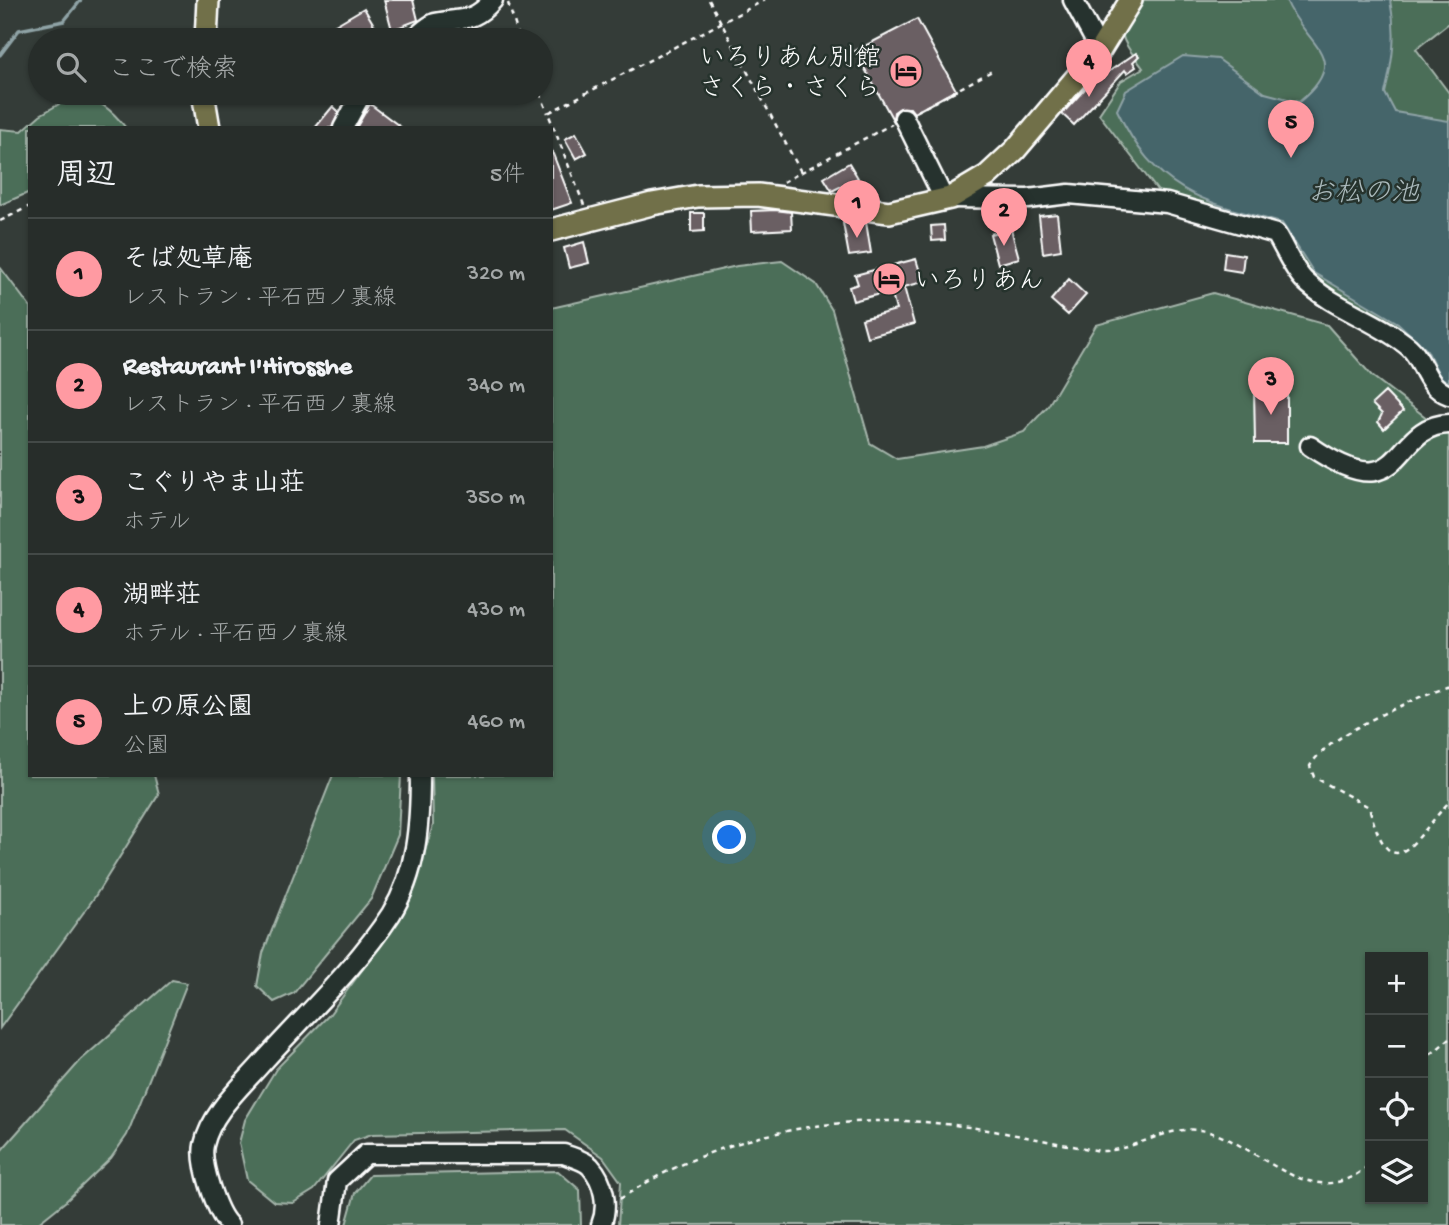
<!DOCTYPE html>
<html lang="ja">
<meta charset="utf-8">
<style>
body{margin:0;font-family:"Gochi Hand","Klee One",sans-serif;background:#333936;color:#f1f3f6}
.controls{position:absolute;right:21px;bottom:21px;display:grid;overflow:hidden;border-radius:0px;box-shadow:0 2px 5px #0004}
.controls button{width:63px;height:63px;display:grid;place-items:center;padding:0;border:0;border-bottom:2px solid #434947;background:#272d2a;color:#f1f3f6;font:35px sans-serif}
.you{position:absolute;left:730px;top:838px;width:24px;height:24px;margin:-18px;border:5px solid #fff;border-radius:50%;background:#1a73e8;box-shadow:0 0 0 10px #1a73e833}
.badge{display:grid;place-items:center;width:46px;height:46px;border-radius:50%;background:#ff9aa2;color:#111;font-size:23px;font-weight:700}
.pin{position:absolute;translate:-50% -58px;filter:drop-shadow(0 2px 4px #0008)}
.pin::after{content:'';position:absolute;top:37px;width:24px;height:21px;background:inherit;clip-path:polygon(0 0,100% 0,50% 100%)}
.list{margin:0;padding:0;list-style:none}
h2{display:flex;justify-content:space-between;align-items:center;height:91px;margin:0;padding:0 28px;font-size:30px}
h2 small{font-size:23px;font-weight:400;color:#a4a8a8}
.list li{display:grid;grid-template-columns:46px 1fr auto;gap:21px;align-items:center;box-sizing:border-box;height:112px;padding:0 28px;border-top:2px solid #434947}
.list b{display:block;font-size:26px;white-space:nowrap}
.list p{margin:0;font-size:23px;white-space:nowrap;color:#a4a8a8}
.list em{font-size:23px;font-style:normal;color:#a4a8a8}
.icon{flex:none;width:38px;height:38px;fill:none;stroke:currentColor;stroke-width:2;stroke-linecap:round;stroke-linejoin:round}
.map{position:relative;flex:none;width:1449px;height:1225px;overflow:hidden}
.search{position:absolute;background:#272d2a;box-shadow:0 2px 5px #0004;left:28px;top:28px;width:525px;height:77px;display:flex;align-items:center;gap:18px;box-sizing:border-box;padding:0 24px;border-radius:38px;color:#a4a8a8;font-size:26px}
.panel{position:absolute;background:#272d2a;box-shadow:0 2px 5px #0004;left:28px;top:126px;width:525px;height:651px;border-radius:0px}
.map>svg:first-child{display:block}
.green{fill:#4c6e59;stroke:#a6b6ac;stroke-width:2;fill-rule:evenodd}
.water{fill:#45656b;stroke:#8fa3a6;stroke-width:2}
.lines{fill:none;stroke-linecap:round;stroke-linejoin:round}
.stream{stroke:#8fa3a6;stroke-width:3.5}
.building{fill:#6b5f63;stroke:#fff;stroke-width:2}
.minor-casing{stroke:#fff;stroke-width:23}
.major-casing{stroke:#fff;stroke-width:26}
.path{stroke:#fff;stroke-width:2.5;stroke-dasharray:5 5;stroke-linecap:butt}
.minor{stroke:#26332d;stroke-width:18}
.major{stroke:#71704a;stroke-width:21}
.labels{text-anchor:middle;stroke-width:5;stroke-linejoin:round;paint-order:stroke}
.poi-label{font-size:26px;fill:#fff;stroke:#26332d;text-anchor:end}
.water-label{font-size:28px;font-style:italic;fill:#abbabc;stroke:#26332d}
</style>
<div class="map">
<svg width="1449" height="1225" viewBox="0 0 1449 1225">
<rect width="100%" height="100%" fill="#343c38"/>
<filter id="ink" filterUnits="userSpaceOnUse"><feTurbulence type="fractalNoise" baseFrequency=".0143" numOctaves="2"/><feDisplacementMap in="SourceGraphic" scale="14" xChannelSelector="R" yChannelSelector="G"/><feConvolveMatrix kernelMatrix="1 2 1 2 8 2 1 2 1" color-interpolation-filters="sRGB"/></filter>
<g filter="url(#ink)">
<!-- green -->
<path class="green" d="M1131,0h318v23l-33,26 33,44v302l-37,-46 -108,-69 -28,-46 -109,-31 -68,-89 22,-33 22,-13c-21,-28 -29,-34 -12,-68z
M75,95c24,4 36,14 51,33h-96v64l-30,13v-76l22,2 18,-16z
M782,261l34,23 16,26 38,133 27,16 86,-13 41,-14 24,-26 48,-81 117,-32 114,32 45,51 77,59v790h-831l3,-43 -18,-25 -38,-27 -193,4 -18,6 -40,50 -21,13 -19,-1 -27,-22 -8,-37 6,-23 31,-51 53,-54 50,-68 34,-57 20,-65 -1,-50h119v-467l186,-42zM1370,957h53v242h-53z
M0,267l30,40v468h124l5,19 -65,104 -94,130z
M333,775h68l-3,60 -27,64 -77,94 -20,9 -17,-16 6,-33z
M172,980l15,3 -60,152 -16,23 -45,43 -30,24h-36v-73l81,-92z
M558,1171l22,19 1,35h-235l9,-32 15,-18z"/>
<!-- water -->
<path class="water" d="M1286,0h104c7,34 3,60 -5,93l10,19 54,9v261l-9,-5 -13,-27 -29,-27 -84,-50 -32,-50c-80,-21 -127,-32 -165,-113l9,-19 57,-35 35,3 47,34 34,9c55,-45 5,-57 -13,-102z"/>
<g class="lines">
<!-- stream -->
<path class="stream" d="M0,55l19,-25 45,-9 17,-21"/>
</g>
<!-- building -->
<path class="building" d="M384,0h29l5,20 -26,10z
M364,8l19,32h-53l-5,-9z
M917,19l39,71 -42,23 -4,-5h-10l-6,4 -1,8 -38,-69z
M1136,53l3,3 -6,6 3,5 -9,6 -2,-3 -51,55 -12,-11 42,-46 4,4z
M370,104l32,24h-46z
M333,106l6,6 -7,16h-17z
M576,133l11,20 -11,6 -11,-20z
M551,149l21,54 -21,7z
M849,163l9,15 -26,13 -8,-13z
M775,210l16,2 1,17 -40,2 -1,-20z
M691,213h13v18l-13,1z
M1057,214l4,36 -18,3 -4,-37z
M854,221l12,1 5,31 -22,3 -6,-33z
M944,225l1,15 -13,1 -1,-15z
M1011,229l8,29 -21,6 -8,-30z
M584,242l5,21 -20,5 -5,-20z
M1225,252l19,3 -2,17 -19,-3z
M916,259l7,23 -19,5 10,37 -47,13 -5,-18 34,-9 -5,-19 -38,10 -4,-14 9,-3 -3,-9z
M1069,279l17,16 -18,20 -17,-15z
M1254,387h33v56h-32z
M1385,392l18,19 -19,18 -6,-7 4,-8 -10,-10z"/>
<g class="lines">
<defs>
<path id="minor" d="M1073,0l27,50
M412,40c7,-5 15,-14 23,-17 27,-6 37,1 58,-23
M904,118l40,81
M343,128l19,-35
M950,198l78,1 41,-5 98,9 109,31c9,15 17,35 28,46 30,29 73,40 105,67 16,14 15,39 40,48
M1310,446c98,68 79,-21 139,-22
M229,1225c-13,-13 -29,-62 -25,-80 7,-32 37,-58 58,-82 43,-48 94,-95 129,-149 26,-42 29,-91 29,-139
M331,1225l6,-44 29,-27h198c7,3 20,6 26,12 14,15 19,40 11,59"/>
<path id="major" d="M206,40l2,-40
M203,93l6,35
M551,230l101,-26 46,-8 60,-1 131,17 61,-14 37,-22 28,-26 85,-100 31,-50"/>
</defs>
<!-- minor casing -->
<use href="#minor" class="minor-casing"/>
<!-- major casing -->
<use href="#major" class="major-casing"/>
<!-- path -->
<path class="path" d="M709,0l92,172
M508,3l12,37
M540,93l8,20
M916,112l76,-41
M783,182l109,-58
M584,205l-36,-92 217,-113
M0,221l30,-15
M1449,685c-36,15 -120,48 -139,81l4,11 55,30c23,83 42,36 80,-5
M1423,1061l26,-22
M620,1199c82,-55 182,-80 280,-78 67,1 135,19 201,30 34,0 64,-25 98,-21 57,7 109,90 171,34"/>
<!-- minor -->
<use href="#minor" class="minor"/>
<!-- major -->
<use href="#major" class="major"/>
</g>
</g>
<!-- icons -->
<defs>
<symbol id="hotel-disc" viewBox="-11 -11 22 22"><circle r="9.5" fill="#ff9aa2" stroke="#26332d"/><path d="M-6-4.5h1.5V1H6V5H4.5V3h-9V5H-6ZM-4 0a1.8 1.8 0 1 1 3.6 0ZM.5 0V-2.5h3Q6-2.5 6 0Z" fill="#111"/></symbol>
</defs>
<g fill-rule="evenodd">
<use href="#hotel-disc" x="887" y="52" width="38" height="38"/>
<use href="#hotel-disc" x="870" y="260" width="38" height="38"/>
</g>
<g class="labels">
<!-- poi labels -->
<g class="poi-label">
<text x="881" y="65">いろりあん別館<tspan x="881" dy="30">さくら・さくら</tspan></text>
<text x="914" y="288" text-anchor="start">いろりあん</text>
</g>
<!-- water labels -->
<g class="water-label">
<text x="1363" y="200">お松の池</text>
</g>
</g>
</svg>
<div class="controls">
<button>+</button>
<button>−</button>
<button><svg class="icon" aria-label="locate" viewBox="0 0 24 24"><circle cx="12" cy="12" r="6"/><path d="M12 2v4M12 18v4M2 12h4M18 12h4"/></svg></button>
<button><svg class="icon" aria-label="layers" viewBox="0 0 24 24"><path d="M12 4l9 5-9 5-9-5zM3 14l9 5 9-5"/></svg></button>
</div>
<div class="you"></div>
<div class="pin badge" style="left:857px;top:238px">1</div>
<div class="pin badge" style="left:1004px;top:246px">2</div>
<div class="pin badge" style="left:1271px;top:415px">3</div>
<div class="pin badge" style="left:1089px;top:97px">4</div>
<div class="pin badge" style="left:1291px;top:158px">5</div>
<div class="search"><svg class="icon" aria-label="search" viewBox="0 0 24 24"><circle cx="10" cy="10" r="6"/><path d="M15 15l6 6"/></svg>ここで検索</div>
<section class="panel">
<h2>周辺<small>5件</small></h2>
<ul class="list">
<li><span class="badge">1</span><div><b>そば処草庵</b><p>レストラン · 平石西ノ裏線</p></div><em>320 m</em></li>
<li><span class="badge">2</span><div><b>Restaurant I'Hirosshe</b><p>レストラン · 平石西ノ裏線</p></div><em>340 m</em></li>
<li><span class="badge">3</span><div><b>こぐりやま山荘</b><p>ホテル</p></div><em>350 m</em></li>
<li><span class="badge">4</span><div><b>湖畔荘</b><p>ホテル · 平石西ノ裏線</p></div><em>430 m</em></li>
<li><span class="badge">5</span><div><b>上の原公園</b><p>公園</p></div><em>460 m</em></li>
</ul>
</section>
</div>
